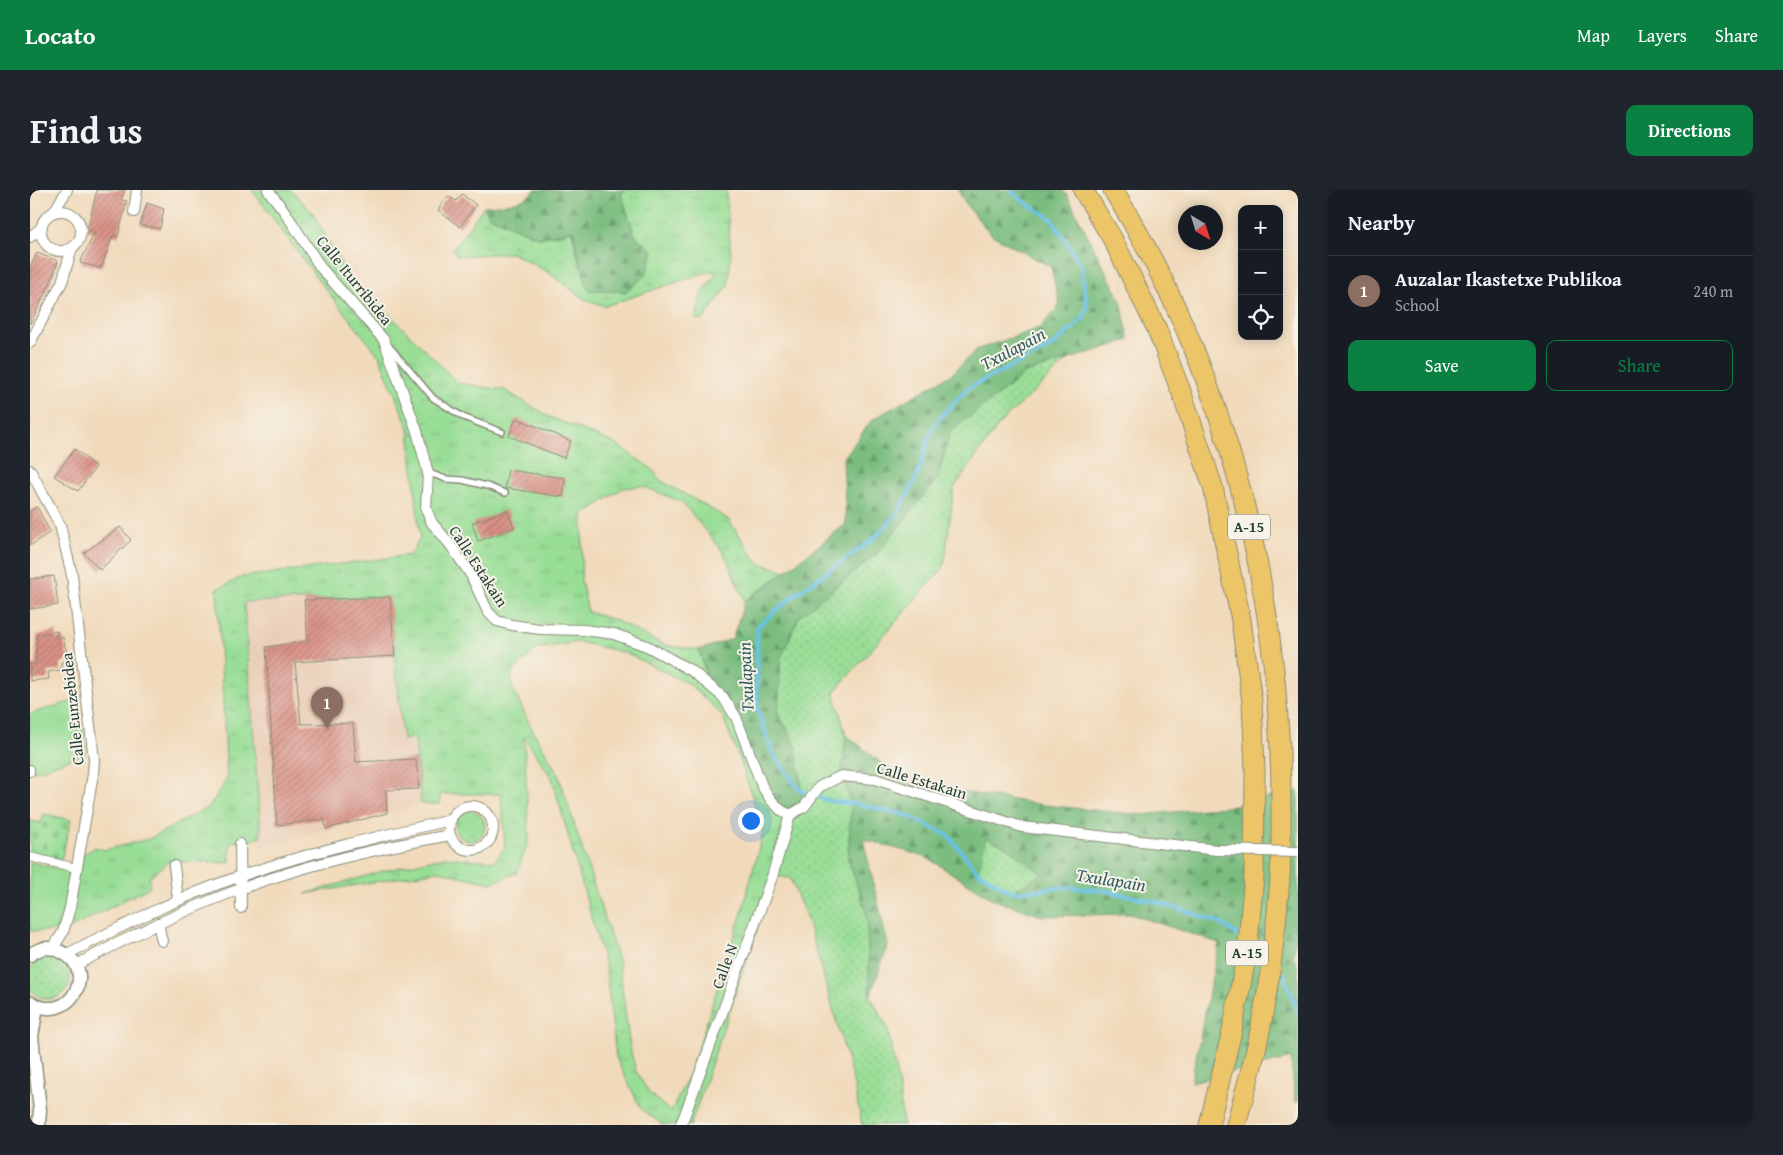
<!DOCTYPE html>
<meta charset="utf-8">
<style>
body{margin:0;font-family:"Gentium Book Plus",serif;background:#20242c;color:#f1f3f6}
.controls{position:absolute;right:15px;top:15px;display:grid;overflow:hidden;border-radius:10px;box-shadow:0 2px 12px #0003}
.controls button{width:45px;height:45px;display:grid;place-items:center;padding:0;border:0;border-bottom:1px solid #363941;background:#171b24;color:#f1f3f6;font:25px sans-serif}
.compass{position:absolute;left:1148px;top:15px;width:45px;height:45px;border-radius:50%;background:#171b24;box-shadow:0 2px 12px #0003;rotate:142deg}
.you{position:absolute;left:720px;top:630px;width:18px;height:18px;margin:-12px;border:4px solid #fff;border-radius:50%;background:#1a73e8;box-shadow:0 0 0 8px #1a73e833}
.badge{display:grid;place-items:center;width:32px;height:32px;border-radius:50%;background:#0b8043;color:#fff;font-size:16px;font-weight:700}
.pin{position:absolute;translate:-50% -41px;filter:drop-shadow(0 1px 2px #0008)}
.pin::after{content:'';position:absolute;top:26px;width:18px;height:15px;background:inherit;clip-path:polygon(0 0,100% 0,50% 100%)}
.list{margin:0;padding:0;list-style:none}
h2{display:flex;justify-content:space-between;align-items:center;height:65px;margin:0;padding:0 20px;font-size:21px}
h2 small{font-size:16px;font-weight:400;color:#9ea1a6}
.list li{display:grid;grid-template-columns:32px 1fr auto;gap:15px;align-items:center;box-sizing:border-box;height:70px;padding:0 20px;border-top:1px solid #363941}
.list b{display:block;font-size:19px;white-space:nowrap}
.list p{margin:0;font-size:16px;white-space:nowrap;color:#9ea1a6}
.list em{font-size:16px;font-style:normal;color:#9ea1a6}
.actions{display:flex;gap:10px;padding:15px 20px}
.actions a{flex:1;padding:11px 0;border:1px solid #0b8043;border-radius:10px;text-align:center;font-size:18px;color:#0b8043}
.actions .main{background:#0b8043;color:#fff}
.icon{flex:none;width:28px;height:28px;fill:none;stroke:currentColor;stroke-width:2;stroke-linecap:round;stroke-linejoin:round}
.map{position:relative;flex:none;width:1268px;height:935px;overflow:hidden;border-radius:10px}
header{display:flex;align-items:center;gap:30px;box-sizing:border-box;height:70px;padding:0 25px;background:#0b8043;color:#fff}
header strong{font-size:24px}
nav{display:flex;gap:28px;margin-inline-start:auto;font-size:18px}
.intro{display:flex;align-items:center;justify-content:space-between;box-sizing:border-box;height:120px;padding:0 30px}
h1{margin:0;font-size:35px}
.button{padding:12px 22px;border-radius:10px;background:#0b8043;color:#fff;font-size:18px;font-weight:700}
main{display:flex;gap:30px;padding:0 30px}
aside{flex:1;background:#171b24;border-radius:10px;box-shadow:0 2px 12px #0003}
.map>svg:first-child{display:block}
.built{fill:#eacfb8}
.grass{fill:url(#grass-tufts);stroke:#5c8e65;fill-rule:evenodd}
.forest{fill:url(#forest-firs);stroke:#4c7d5a}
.cemetery{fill:url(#cemetery-stones);stroke:#5c8e65}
.park{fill:#99de96;stroke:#5c8e65}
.garden{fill:url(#garden-dots);stroke:#5c8e65}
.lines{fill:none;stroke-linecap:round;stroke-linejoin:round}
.stream{stroke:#69c1e6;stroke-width:4}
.building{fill:url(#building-hatch)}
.service-casing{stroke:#888c78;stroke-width:8}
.pedestrian-casing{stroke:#888c78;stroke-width:10}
.minor-casing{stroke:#888c78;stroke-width:12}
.tertiary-casing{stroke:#888c78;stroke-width:15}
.motorway-casing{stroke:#888c78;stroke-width:21}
.service{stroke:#fff;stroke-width:5}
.pedestrian{stroke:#fff;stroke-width:8}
.minor{stroke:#fff;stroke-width:10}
.tertiary{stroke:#fff;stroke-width:12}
.motorway{stroke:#edc569;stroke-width:19}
.minor-bridge-casing{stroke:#888c78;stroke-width:12;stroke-linecap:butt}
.minor-bridge{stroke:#fff;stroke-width:10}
.labels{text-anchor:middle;stroke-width:4;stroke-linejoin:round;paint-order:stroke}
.shield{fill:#f7f3e8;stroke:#60746a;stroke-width:1}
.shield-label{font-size:15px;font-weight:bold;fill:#1f3d34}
.street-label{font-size:16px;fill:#1f3d34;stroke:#f7f3e8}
.water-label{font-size:18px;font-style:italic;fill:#325e60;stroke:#f7f3e8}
</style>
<header>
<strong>Locato</strong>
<nav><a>Map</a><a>Layers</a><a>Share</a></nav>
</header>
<div class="intro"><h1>Find us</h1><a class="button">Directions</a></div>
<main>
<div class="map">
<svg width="1268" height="935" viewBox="0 0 1268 935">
<defs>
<pattern id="grass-tufts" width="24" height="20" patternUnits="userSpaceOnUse" patternTransform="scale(1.25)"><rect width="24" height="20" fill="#99de96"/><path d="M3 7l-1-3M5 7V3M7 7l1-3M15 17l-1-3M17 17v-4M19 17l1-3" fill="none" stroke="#83bf82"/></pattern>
<pattern id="forest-firs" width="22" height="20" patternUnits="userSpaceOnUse" patternTransform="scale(1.25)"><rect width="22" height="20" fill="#7abd7f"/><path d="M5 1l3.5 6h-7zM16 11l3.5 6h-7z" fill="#639b69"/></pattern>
<pattern id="cemetery-stones" width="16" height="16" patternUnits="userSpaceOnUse" patternTransform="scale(1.25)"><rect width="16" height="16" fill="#99de96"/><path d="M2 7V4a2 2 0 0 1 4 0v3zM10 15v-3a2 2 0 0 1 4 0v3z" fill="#83bf82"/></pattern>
<pattern id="garden-dots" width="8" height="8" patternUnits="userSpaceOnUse" patternTransform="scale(1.25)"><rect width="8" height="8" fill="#99de96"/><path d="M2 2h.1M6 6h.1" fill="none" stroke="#83bf82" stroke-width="1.8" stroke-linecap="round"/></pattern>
<pattern id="building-hatch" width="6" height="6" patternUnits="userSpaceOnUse" patternTransform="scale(1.25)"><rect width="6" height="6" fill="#da9085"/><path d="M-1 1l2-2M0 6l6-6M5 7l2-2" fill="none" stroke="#b0776e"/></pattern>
</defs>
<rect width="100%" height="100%" fill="#f7f3e8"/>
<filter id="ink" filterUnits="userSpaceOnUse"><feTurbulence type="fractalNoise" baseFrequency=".02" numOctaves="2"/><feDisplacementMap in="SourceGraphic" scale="10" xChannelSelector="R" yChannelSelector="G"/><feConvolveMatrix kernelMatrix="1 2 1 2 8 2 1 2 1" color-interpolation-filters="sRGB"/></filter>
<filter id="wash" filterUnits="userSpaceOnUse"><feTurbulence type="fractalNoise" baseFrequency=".0096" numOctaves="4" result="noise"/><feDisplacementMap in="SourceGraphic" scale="20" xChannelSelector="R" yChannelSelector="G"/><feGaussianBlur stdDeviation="1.12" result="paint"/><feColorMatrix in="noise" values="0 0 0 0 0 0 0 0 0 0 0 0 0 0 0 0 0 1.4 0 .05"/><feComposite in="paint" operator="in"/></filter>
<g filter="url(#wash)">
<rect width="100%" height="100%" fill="#f1dabb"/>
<!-- built -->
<path class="built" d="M360,407l13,143 12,-2 6,66 -161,44 1,-11 -17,-235z"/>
<!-- grass -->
<path class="grass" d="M222,0h39l21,22 40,71 28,22 78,78 46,7 46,27 64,26 38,26 8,11 68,39 30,44 28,8 -41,30 -21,-48 -42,-51 -40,-16 -19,2 -40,27 -2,66 7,31 27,8 49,25 35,5 8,27 16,20 67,118 -15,61 -84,248 1,1h-29l-22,-16 -25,-51 -10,-89 -54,-191 -28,-41 5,103 -12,33 -26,10 -53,-12 -133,23 78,-23 61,-14 50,4 11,-13 -4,-54h-61v10h-19l-6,-66 -12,2 -14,-143 -145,5 17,235 -11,4 -20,1v21l-60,-2 -21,16 1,10 -87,45 14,-74 19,-11 9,3 44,-11 61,-33 17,-27 -10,-190 25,-12 168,-22 10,-17 -11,-109 -30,-73 -63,-79zM548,452l48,11 63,31 33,31 20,50 21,67 -21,80 -51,158 -20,42 -22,-19 -13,-22 -6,-23 -11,-85 -61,-189 -27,-47 -19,-40v-14l24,-24z
M595,0h101l5,64 -3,32 -25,34 -7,-1 5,-24 16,-23 -7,-1 -105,35 -21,-7 -38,-28 -34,-18 -55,3 -4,-7 31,-43 6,10 82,15 8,36 55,-31 -14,-42z
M425 636a15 15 0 1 1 30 0a15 15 0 1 1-30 0Z"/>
<!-- forest -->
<path class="forest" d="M505,0h90l-4,4 14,42 18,14 -7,25 -21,17 -37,-2 -16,-59 -32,7 -51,-22 -5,-10c18,-1 39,-2 51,-16z
M928,0h104l5,5 54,106 8,39 -103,33 -76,59 -12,46 -60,75 -79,64 -18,41 -3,55 18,32 7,55 -13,15 -28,-29 -39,-89 -16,-20 -8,-27 33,-11 13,-38 41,-30 60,-47 -3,-65 29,-39 80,-46 24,-24 64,-22 20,-23 -9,-38 -59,-32 -25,-29z
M816,545l61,48 137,22 97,10 85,-8 72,-16v122l-5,43 5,11v135l-3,-1 -4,-43 -100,24 28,-139 -88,-29 -89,2 -48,-16 -68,-43 -63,-18 25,106 -18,51 -4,-85 -18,-52 3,-56 -10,-27z"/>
<!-- cemetery -->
<path class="cemetery" d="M14,624l27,6 -11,44 -30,-7v-36l11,2z"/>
<!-- park -->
<path class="park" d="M49,509l7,54 -49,18 -7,-1v-56z
M0,672l39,9 -3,33 -10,27h-26z"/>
<!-- garden -->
<path class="garden" d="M1038,170l-68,63 -46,65 -10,79 -110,125 12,43 -5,41 10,27 -3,56 18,52 4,85 17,30 12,62 4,37h-41l-10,-49 -45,-157 -17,-41 -15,-2 16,-61 13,-8 -8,-62 -18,-32 3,-55 18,-41 79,-64 60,-75 12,-46 76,-59z
M956,648l21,9 35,27 -30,18 -34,-20z
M-2 788a21 21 0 1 1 42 0a21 21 0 1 1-42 0Z"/>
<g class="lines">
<!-- stream -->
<path class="stream" d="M980,0l13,11 29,18 29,46 6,40 -4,14 -32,28 -83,41 -25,26 -12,17 -13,43 -19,38 -28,29 -78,55 -36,31v80l15,45 26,36 12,7 24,7 17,1 55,12 42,20 30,37 34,20 56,-5 38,4 47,10 33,10 36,13 21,15
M1223,756l13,11
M1246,778l8,7 14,37"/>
</g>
<g id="blocks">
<!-- building -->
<path class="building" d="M67,0h28l-4,10 6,1 -9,36 -5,-2 -12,33 -21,-5 15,-31 -8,-2z
M432,4l14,11 -16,22 -22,-17 10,-14 8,5z
M117,13l17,6 -4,20 -20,-4z
M7,63l21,8 -8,23 -20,40v-57z
M486,228l55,23 -7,17 -55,-22z
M45,259l21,18 -18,24 -24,-15z
M478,280l57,8 -2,19 -58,-9z
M7,317l13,25 -20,14v-35z
M477,320l7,18 -36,13 -6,-18z
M90,337l11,13 -31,30 -16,-17z
M24,386l4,29 -28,4v-30z
M360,407l5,59 -100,6 6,62 52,-1 3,39 60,-3 3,30 -33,1 1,23 -61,16 -2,-10 -47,6 -11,-178 42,-6 -4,-41z
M27,441l-1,8 7,-2 5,22 -7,4v7l-13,2 1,7 -19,2v-16l6,-1 1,-29z"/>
</g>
</g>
<g filter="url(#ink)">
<use href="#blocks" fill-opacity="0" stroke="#888c78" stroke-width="1"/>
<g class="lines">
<defs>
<path id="service" d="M360,157l43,51 30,19 39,15
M399,283l17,6 16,1 25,6 18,7"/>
<path id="pedestrian" d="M0,579v3
M0,667l46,11"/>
<path id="minor" d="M238,0l17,22 36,56 63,72 33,91 11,42 -2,36 6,14 17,20 22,32 17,37 9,9 15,4 28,4 44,1 30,4 33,12 45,25 31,26 13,20 26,69 9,14 10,10 9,5 14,-8 15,-20 22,-11 34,3 147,48 195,23
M11 41a20 20 0 1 1 40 0a20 20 0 1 1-40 0Z
M104,22l3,-22
M23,23l14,-23
M0,47l12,-10
M0,153l32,-61 10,-34
M0,280l30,55 12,50 22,184 -1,15 -23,134 -7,24 -10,16
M419 638a22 22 0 1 1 44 0a22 22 0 1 1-44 0Z
M210,654l1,64
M144,676l4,34
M128,733l4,18
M37,764c57,-29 114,-58 174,-78 68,-24 139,-40 210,-56
M46,775c49,-26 99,-51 151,-71 72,-28 147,-45 223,-59
M650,935l4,-8 88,-240 18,-62"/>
<path id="tertiary" d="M0,765c9,-7 19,-9 29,-4 42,17 11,76 -29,51
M7,816l-5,31 8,73 -1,15"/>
<path id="motorway" d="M1053,0l29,48 44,89 26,67 31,93 28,133 11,82 3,68 -1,105 -7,78 -15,78 -23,94
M1083,0c113,182 168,400 168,613 0,29 1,58 -2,88 -4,51 -11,103 -22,154 -6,27 -14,53 -21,80"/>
</defs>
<!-- service casing -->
<use href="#service" class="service-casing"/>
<!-- pedestrian casing -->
<use href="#pedestrian" class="pedestrian-casing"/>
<!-- minor casing -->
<use href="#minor" class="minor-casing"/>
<!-- tertiary casing -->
<use href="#tertiary" class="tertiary-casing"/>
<!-- motorway casing -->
<use href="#motorway" class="motorway-casing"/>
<!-- service -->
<use href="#service" class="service"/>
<!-- pedestrian -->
<use href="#pedestrian" class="pedestrian"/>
<!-- minor -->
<use href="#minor" class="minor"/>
<!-- tertiary -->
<use href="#tertiary" class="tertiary"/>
<!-- motorway -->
<use href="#motorway" class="motorway"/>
<defs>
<path id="minor-bridge" d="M1187,660l81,2"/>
</defs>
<!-- minor-bridge casing -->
<use href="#minor-bridge" class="minor-bridge-casing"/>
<!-- minor-bridge -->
<use href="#minor-bridge" class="minor-bridge"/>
</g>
</g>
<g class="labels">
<!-- shield labels -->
<g class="shield">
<rect x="1198" y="324.5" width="42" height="25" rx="4"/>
<rect x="1196" y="750.5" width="42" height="25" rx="4"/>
</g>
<g class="shield-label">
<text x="1219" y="342">A-15</text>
<text x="1217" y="768">A-15</text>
</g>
<!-- street labels -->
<g class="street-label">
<text transform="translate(325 90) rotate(51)" y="6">Calle Iturribidea</text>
<text transform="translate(449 376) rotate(57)" y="6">Calle Estakain</text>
<text transform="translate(42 519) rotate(-96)" y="6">Calle Eunzebidea</text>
<text transform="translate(892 590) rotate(17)" y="6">Calle Estakain</text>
<text transform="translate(694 776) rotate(-70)" y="6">Calle N</text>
</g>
<!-- water labels -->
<g class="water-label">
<text transform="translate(983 159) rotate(-28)" y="6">Txulapain</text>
<text transform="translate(716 487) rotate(-93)" y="6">Txulapain</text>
<text transform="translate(1081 690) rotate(9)" y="6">Txulapain</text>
</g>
</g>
</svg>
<div class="controls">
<button>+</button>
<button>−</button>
<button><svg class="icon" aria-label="locate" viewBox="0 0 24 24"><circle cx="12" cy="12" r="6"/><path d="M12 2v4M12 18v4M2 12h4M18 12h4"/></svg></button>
</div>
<svg class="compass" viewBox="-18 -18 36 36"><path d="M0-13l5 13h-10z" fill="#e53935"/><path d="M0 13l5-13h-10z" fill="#9ea1a6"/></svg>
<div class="you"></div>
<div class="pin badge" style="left:297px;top:538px;background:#8d6e63">1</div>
</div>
<aside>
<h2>Nearby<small></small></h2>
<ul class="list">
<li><span class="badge" style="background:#8d6e63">1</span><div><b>Auzalar Ikastetxe Publikoa</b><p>School</p></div><em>240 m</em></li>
</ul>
<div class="actions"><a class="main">Save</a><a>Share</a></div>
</aside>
</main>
